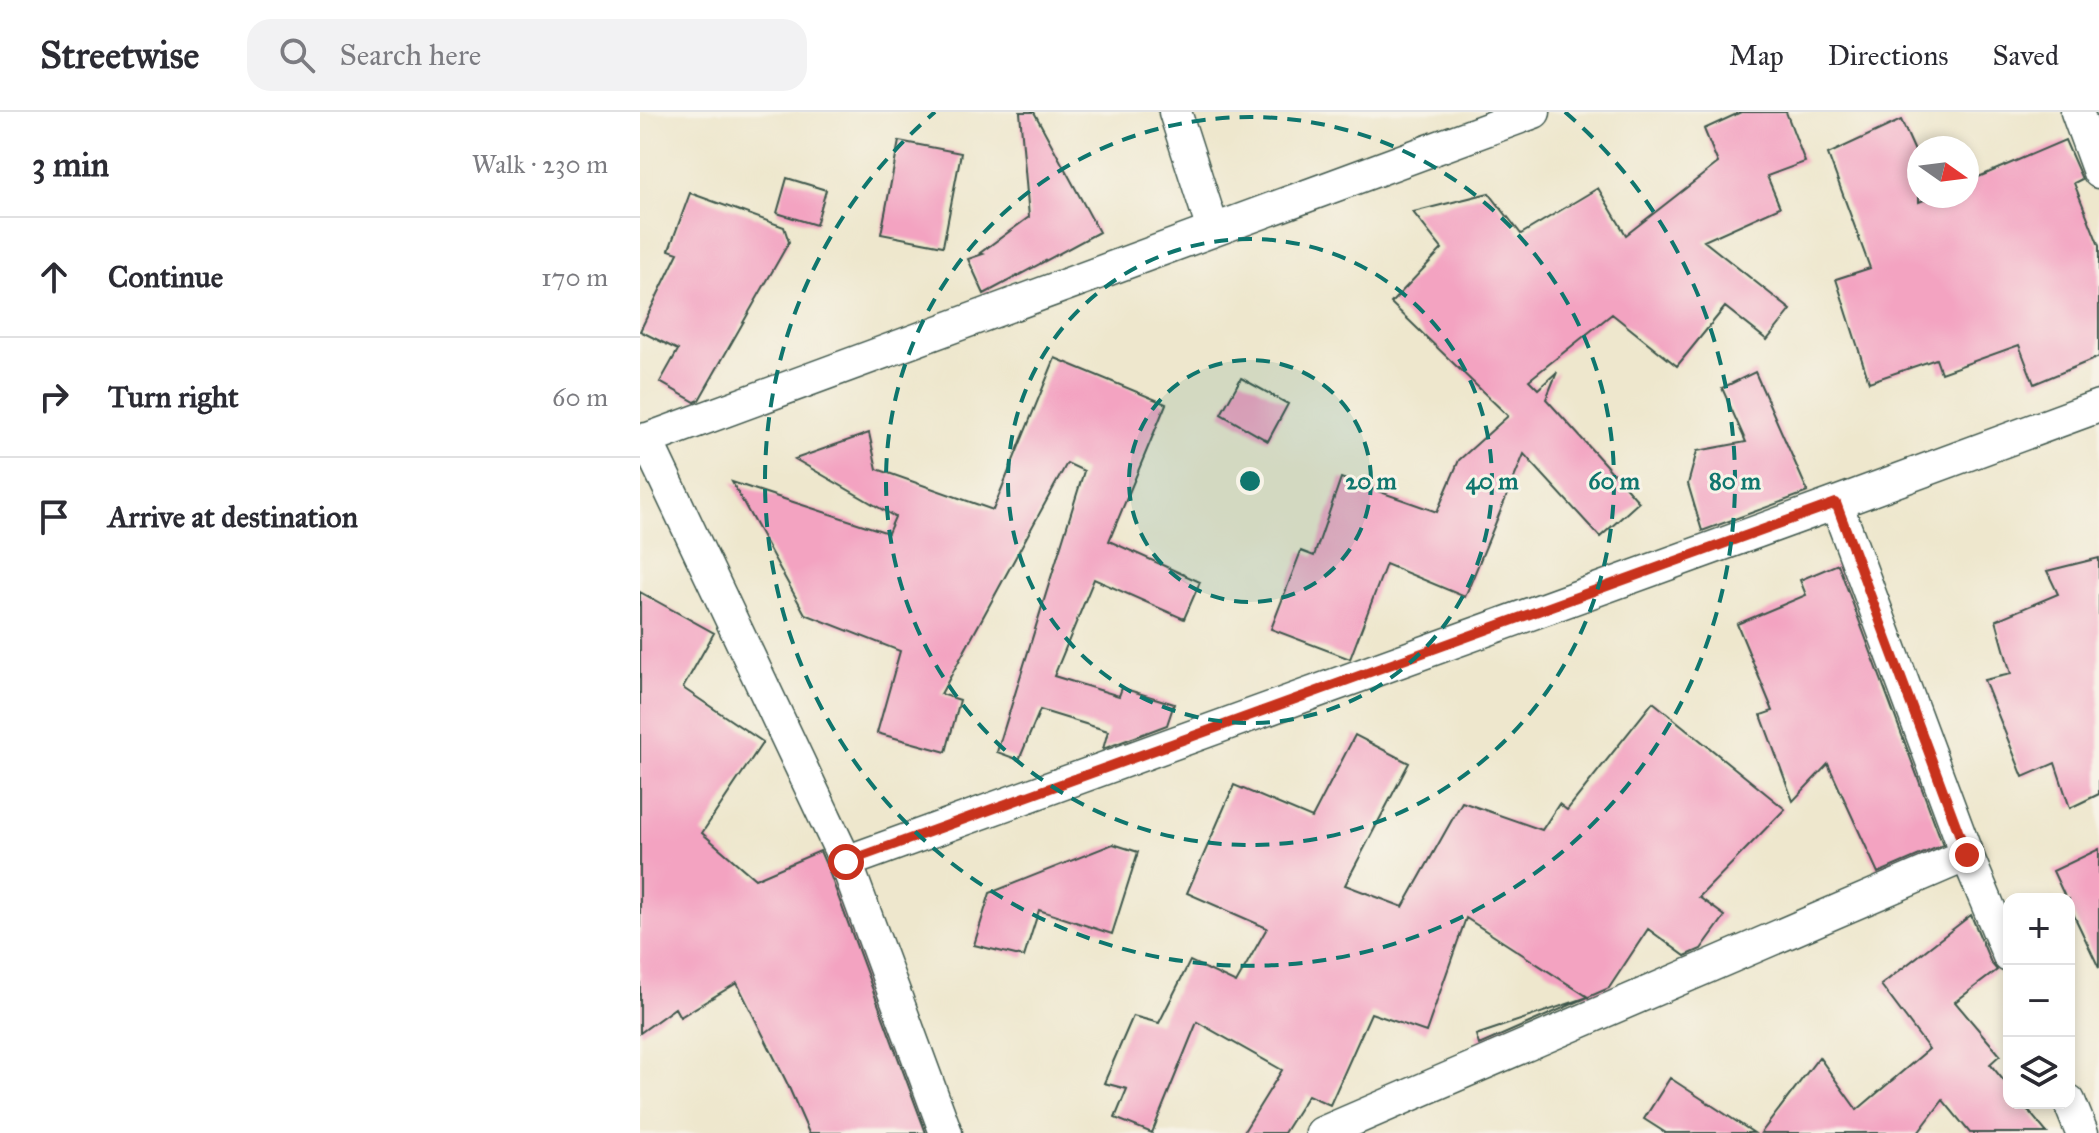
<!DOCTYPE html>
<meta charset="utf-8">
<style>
body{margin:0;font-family:"IM FELL Great Primer",serif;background:#f2f2f3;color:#2b2b33}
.controls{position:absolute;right:24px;bottom:24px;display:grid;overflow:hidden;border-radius:16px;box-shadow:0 4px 12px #0003}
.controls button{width:72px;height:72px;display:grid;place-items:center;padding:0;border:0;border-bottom:2px solid #e1e1e2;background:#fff;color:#2b2b33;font:40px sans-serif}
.compass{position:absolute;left:1267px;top:24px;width:72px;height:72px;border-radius:50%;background:#fff;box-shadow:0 4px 12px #0003;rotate:104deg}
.stop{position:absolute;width:24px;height:24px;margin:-18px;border:6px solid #c8321e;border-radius:50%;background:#fff}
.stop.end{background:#c8321e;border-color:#fff;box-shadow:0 2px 8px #0008}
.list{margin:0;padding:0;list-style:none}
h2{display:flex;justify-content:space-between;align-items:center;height:104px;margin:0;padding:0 32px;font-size:34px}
h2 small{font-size:26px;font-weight:400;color:#7c7c81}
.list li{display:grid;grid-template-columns:52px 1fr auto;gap:24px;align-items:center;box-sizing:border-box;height:120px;padding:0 32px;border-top:2px solid #e1e1e2}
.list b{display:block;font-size:30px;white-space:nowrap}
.list em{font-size:26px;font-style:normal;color:#7c7c81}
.icon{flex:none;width:44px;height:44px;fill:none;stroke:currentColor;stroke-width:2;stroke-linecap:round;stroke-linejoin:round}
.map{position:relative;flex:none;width:1459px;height:1021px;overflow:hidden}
header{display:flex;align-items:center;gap:48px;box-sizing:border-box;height:112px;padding:0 40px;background:#fff;border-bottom:2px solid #e1e1e2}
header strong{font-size:38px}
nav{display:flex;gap:44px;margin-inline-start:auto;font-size:28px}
.search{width:560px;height:72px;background:#f2f2f3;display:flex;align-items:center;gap:20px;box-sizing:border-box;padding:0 28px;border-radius:24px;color:#7c7c81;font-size:30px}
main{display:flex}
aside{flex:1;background:#fff}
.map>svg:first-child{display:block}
.building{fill:#f3a3c1}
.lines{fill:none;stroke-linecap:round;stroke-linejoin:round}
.street-casing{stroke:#3e564b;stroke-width:35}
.street{stroke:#fff;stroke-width:32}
.route{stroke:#c8321e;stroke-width:10}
.ring{fill:none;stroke:#0f766e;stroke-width:4;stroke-dasharray:14 10}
.centre{fill:#0f766e;stroke:#f7f3e8;stroke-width:4}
.ring-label{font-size:24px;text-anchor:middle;font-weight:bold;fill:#0f766e;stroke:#f7f3e8;stroke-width:6;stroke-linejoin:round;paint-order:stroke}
</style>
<header>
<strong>Streetwise</strong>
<div class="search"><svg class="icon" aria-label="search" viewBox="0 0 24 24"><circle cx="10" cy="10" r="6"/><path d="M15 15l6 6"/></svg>Search here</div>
<nav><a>Map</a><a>Directions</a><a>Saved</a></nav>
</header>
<main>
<aside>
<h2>3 min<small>Walk · 230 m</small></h2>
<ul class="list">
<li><svg class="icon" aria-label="ahead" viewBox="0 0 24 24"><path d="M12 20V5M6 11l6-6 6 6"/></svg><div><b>Continue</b></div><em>170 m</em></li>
<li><svg class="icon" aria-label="right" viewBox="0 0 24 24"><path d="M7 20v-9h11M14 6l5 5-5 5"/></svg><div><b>Turn right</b></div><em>60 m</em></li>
<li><svg class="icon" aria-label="arrive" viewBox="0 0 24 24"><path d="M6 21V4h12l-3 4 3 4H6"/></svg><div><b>Arrive at destination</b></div></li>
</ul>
</aside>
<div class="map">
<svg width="1459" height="1021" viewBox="0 0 1459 1021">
<rect width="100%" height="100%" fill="#f7f3e8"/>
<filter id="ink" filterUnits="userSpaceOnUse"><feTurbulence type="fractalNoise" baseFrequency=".0125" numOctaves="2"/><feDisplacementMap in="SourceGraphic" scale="16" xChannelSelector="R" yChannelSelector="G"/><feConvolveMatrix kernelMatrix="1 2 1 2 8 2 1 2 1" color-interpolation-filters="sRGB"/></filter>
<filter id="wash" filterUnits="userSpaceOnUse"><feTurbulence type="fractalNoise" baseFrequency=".006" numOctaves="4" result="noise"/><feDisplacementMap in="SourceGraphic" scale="32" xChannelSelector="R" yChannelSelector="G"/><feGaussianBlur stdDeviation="1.8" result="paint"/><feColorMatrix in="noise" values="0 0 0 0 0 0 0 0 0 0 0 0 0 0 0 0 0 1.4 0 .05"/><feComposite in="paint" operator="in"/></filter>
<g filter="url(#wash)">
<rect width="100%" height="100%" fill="#eee7cd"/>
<g id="blocks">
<!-- building -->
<path class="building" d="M380,0h14l65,120 -115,62 -16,-35 15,-5 -3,-1 49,-36z
M1101,0h45l19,50 -38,14 13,31 -76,34 87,69 -24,30 -42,-33 -48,59 -65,-52 -83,66 9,9 19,-17 -11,27 93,103 -39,35 -76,-83 -59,143 -79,-33 -36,95 -79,-30 30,-78 13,5 27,-78 96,34 22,-52 49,-44 -117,-113 51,-54 -29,-37 76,-19 32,41 77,-46 28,47 92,-72 -14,-34z
M1261,8l18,40v42l15,-6h33v-14l98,-42 17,39 -8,4 25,63v111l-65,27 -15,-39 -78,28 -5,-14 -67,23 -33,-103 34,-11 -42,-114z
M259,29l62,12 -18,93 -62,-12z
M147,66l39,12 -10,35 -39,-12z
M50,81l94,34 5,15 -90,158 -4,2 -35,-20 18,-32 -38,-19 38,-78 -9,-3z
M415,246l111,46 -57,137 91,41 -16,37 -90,-40 -40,97 65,20 3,-8 52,16 -7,21 -64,24 5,-18 -68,-21 -21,50 -22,-8 87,-281 -17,-8 -126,231 19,6 -14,52 -69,-19 23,-82 -95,-37 -73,-132 156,51 7,-16 -100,-58 74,-26 8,36 116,41z
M1115,260l53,120 -106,39 -14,-47 9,-33 49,-9 -24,-54z
M601,266l47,26 -20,37 -47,-27z
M1459,446v236l-29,14 -15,-45 -32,14 -39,-97 27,-6 -15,-54 62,-26 -11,-23z
M1198,452l105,281 -65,28 -50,-109 -35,37 -32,-86 12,-4 -36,-87 69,-29 -6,-15z
M0,480l74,41 -31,55 80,54 -61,91 53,46 65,-28 8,18 98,264h-117l-22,-50 -50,-100 -57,34 -5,-9 -35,25z
M1013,590l132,107 -86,88 26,19 -24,33 -16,7 -37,-27 -39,59 -130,57 -3,-10 112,-38 -122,-79 -40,114 -55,-19 -41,92 -22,-10 -24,38h-41l39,-63 -85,-48 -45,111 -37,-15 12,-29 -23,-6 29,-67 26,7 31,-62 46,22 31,-55 -80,-35 47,-108 78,33 43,-83 54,28 -64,122 58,22 59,-105 80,28 17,-26 8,6z
M473,732l25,8 -26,82 -73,-24 -15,47 -50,-12 16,-52z
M1459,737v119l-30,-63v-6h-3l-13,-28z
M1331,803l20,48 6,7 -42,32 45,53 -10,9 19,23v16h13l25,30h-77l-27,-33 -25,33h-157l58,-76 38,53 72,-61 -48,-64z
M1030,966l84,55h-88l-22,-14z"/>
</g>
</g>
<g filter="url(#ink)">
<use href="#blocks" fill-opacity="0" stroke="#3e564b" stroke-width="2"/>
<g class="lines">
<defs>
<path id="street" d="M535,0l38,118
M1437,0l22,60
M6,327l200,423 100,271
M0,330l894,-330
M1196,391l131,352 42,101
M206,750l990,-359 263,-97
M1429,989l13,32
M682,1021l645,-278"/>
</defs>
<!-- street casing -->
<use href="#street" class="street-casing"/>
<!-- street -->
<use href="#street" class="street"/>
</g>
</g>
<g class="lines" filter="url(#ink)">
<!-- route -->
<path class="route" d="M206,750l990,-359 131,352"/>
</g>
<!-- distance rings -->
<circle cx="610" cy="369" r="121" fill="#0f766e" fill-opacity=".12"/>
<g class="ring">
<circle cx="610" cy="369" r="121"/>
<circle cx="610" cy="369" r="242"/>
<circle cx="610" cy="369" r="364"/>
<path d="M925 0A485 485 0 1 1 295 0"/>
</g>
<circle cx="610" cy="369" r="12" class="centre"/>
<g class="ring-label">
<text x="731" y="377">20 m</text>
<text x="852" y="377">40 m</text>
<text x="974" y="377">60 m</text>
<text x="1095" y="377">80 m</text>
</g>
</svg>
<div class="controls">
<button>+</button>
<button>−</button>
<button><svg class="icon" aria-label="layers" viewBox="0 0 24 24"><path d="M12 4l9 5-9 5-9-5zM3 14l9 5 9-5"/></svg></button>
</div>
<svg class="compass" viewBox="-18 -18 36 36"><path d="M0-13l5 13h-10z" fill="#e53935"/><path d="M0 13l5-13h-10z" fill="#7c7c81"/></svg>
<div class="stop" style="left:206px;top:750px"></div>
<div class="stop end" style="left:1327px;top:743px"></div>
</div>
</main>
